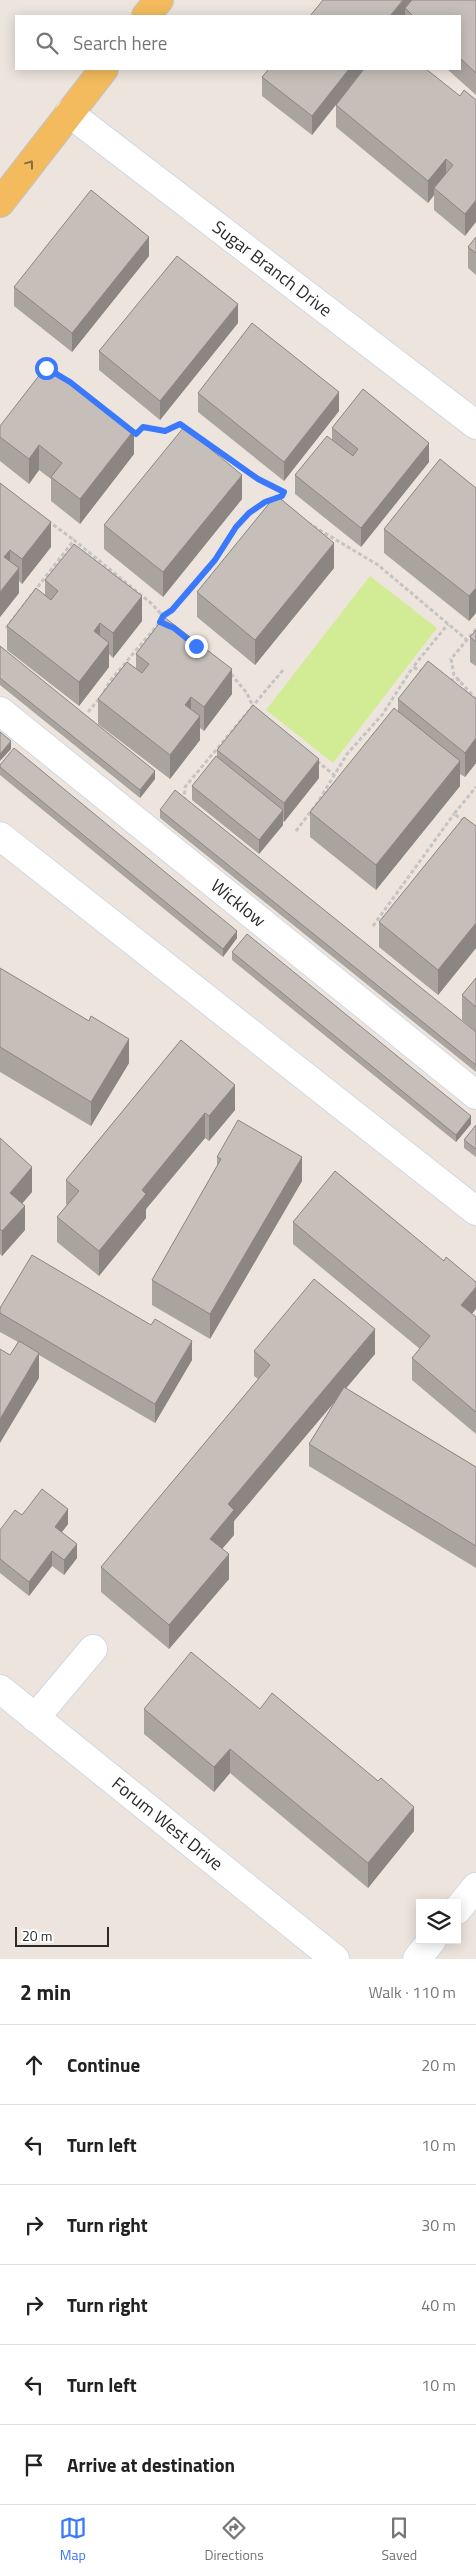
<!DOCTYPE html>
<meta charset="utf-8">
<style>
body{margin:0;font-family:"Titillium Web",sans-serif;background:#f6f6f6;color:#222}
.controls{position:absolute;right:15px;bottom:15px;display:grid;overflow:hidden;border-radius:0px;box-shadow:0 2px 12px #0003}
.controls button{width:45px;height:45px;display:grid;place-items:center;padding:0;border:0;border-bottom:1px solid #e0e0e0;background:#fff;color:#222;font:25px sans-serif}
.scale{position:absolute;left:15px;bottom:12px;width:94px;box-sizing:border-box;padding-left:5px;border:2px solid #2b2b2b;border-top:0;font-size:14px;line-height:18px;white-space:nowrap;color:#2b2b2b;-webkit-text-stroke:4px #fff;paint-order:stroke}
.stop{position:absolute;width:15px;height:15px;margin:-11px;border:4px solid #3b79fc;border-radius:50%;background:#fff}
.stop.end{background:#3b79fc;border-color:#fff;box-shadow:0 1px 5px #0008}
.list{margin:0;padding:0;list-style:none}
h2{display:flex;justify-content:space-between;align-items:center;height:65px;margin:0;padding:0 20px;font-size:21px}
h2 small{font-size:16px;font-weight:400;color:#767676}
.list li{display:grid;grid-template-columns:32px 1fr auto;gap:15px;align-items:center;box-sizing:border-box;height:80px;padding:0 20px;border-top:1px solid #e0e0e0}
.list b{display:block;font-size:19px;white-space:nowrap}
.list em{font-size:16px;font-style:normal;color:#767676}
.icon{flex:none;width:28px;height:28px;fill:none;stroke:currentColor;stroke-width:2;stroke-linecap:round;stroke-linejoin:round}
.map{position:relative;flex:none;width:476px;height:1959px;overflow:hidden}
.search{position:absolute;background:#fff;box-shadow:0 2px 12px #0003;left:15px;right:15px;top:15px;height:55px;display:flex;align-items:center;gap:12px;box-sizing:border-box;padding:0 18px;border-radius:0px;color:#767676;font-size:19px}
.sheet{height:545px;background:#fff}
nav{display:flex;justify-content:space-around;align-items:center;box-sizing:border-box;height:70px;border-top:1px solid #e0e0e0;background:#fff;font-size:14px;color:#767676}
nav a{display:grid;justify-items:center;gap:2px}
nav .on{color:#3b79fc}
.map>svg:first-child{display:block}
.pitch{fill:#d2ec95}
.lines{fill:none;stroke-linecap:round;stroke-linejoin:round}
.minor-casing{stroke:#d2d8e4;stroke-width:30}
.major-casing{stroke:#c4c4c4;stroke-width:30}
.path{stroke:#c4c4c4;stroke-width:3;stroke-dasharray:4 2.5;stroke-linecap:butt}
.minor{stroke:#fff;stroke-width:28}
.major{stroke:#f3bb5d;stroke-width:28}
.wall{fill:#aaa49f}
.shaded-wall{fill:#8b8682}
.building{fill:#c6bfb9;stroke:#8b8682}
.oneway{stroke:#856c42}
.route{stroke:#3b79fc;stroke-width:6}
.labels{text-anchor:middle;stroke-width:4.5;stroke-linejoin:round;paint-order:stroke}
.street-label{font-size:18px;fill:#2b2b2b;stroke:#fff}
</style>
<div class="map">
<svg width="476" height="1959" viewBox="0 0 476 1959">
<rect width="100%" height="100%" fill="#ede4dd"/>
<!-- pitch -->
<path class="pitch" d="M370,576l67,52 -104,135 -67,-53z"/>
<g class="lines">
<defs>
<g id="minor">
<path id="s1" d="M69,113l407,312"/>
<path id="s2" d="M0,711l476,384"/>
<path d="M0,836l476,375"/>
<path id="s3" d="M0,1689l335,270"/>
<path d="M35,1718l58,-69"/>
<path d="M457,1910l19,-23"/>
<path d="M417,1959l15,-19"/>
</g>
<path id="major" d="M146,16l13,-16
M0,203l104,-134"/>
</defs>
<!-- minor casing -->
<use href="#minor" class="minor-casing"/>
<!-- major casing -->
<use href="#major" class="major-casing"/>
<!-- path -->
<path class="path" d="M130,430l6,4 7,-7 22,4 15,-7 78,55 26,13 -2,10
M48,521l26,19
M308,523l70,42 88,74
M163,616c20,-13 38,-37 52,-56 13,-18 22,-41 42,-54 8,-5 16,-7 25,-10
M6,628l68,-88 78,64 11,12 -3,6
M476,629l-25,30 3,16 22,24
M423,672l-10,-5 35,-43
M231,674l16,19 7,16
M450,680h10
M104,692l6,-11 50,-59 2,1
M88,712l11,-13
M317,761l17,14
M184,801l1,-14 98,-117
M464,821l-10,-7 22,-27
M296,831l22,-29 29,-48 35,-39 31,-48
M373,926l81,-112"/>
<!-- minor -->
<use href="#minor" class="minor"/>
<!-- major -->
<use href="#major" class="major"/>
</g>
<!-- wall -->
<path class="wall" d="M476,0v95l-29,-26h13v-53h-150z
M262,77l198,19 16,4 -11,136 -31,-26v-15l-6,8 -92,-76v-22l-24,30 -50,-39z
M476,237v38l-8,-7v-21z
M149,256l-77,96 -58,-46v-19z
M238,323l-78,97 -61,-50v-19z
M198,393l141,18 -55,70 -86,-69z
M0,426l134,28 -54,70 -29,-23v-22l-12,-9 -10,14 -29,-23z
M332,428l97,34 -68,85 -66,-53v-19l37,-36z
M0,483l51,64 -29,37 -3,-3v12l-19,24z
M476,488v125l-7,8 -85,-68v-24z
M242,499l-79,98 -59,-48v-24z
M334,568l-79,97 -58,-48v-25z
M45,580l97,41 -29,37 -4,-4v13l-30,39 -72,-56v-24l38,-31z
M476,630v36l-6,-4v-25z
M0,646l155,133 -15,19 -140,-113z
M136,654l96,40 -28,37 -4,-3v12l-30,39 -72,-55v-25l38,-31z
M398,699h78v64l-11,14 -5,-3v12l-84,104 -66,-53v-25l88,-100z
M217,750l102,28 -35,44 -1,-1v4l-24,29 -67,-54v-14l25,-29z
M0,765l237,173 -14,19 -223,-182z
M160,810l316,222v40l-316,-254z
M476,826v122l-38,47 -59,-48v-25z
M232,952l239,172 -15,18 -224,-182z
M0,968l129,95 -38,63 -91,-54z
M476,978v54l-14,-12v-25z
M181,1040l54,70 -26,31 -4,-3 -59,71v9l-47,58 -42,-34v-25l10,-12 -1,-1v-24z
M476,1125v32l-12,-9v-8z
M0,1138l32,54 -10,12 3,26 -23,26 -2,-2z
M217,1157l85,24 -92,158 -58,-34v-25l65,-113z
M293,1222l179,92 4,3v117l-64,-54v-22l8,-9 -127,-105z
M0,1308l192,52 -37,63 -116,-68v23l-29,-23 8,-13 -18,-10z
M254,1351l121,3 -29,34 130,79v101l-167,-102v-22l28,-45 -103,122v14l-12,14 7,30 -60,70 -68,-57v-25l157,-188 -4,-3z
M22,1515l46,9 -6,8 15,26 -13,17 -12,-9 -23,30 -29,-23v-43z
M144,1709h116l154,122 -46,57 -138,-115 -16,19 -70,-58z"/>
<!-- shaded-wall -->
<path class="shaded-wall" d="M403,0h15l-13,8v8h-15z
M349,69h15l-52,66v-19z
M446,159v22l-12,7v7l-6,8v-22z
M476,200v22l-11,14v-22z
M149,237v19l-77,96v-19z
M238,304v19l-78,97v-19z
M339,392v19l-55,70v-19z
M134,430v24l-54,70v-25z
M429,443v19l-68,85v-19z
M39,445v25l-10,14v-25z
M242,475v24l-79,98v-25z
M51,522v25l-29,37v-25z
M334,543v25l-79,97v-25z
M10,550v24l-6,-17z
M19,568v25l-19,24v-25z
M476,588v25l-7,8v-25z
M142,596v25l-29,37v-25z
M100,623v25l-6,-17z
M109,643v24l-30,39v-24z
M232,669v25l-28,37v-24z
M191,697v24l-6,-16z
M200,716v24l-30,39v-24z
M476,738v25l-11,14v-24z
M11,741v8l-11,12v-7z
M319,759v19l-35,44v-19z
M460,761v25l-84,104v-25z
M155,771v8l-15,19v-8z
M283,810v15l-24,29v-14z
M476,923v25l-38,47v-25z
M237,931v7l-14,19v-8z
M129,1039v24l-38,63v-24z
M235,1085v25l-26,31v-25z
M205,1113v25l-59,71v9l-47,58v-25l43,-61z
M471,1116v8l-15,18v-7z
M302,1157v24l-92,158v-25z
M32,1167v25l-22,25v-24z
M25,1206v24l-23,26v-25z
M476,1287v22l-15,18v-22z
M375,1329v25l-141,167v14l-24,28v-24l18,-35z
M192,1341v19l-37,63v-19z
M39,1353v25l-39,65v-24z
M68,1509v15l-13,17v-14z
M77,1544v14l-13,17v-15z
M52,1551v15l-23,30v-14z
M229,1554v25l-60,70v-24z
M230,1749v24l-16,19v-25z
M414,1807v24l-46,57v-25z"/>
<!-- building -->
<path class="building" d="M323,0h80l-13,16h-80z
M412,0h64v73l-16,-15v-42h-47l-8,-8z
M269,69h80l-37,47 -50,-39z
M364,69h62l34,27 4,-6 12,10v100l-11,14 -31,-26 19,-23 -7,-6 -18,22 -92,-76z
M91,190l58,47 -77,96 -58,-46z
M476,237v16l-8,-6z
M177,256l61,48 -78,97 -61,-50z
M252,323l87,69 -55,70 -86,-69z
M48,364l86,66 -54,69 -29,-22 11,-14 -23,-18 -10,14 -29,-22v-11z
M363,389l66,54 -68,85 -66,-53 32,-39 26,20 5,-7 -26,-21z
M184,427l58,48 -79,97 -59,-47z
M440,459l36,29v100l-7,8 -85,-67z
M0,483l51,39 -29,37 -12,-9 -6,7 15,11 -19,24z
M276,495l58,48 -79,97 -58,-48z
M74,544l68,52 -29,37 -13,-10 -6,8 15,12 -30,39 -72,-56 29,-38 15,12 7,-9 -13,-11z
M164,617l68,52 -28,38 -13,-10 -6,8 15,11 -30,39 -72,-56 29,-37 15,11 7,-9 -13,-10z
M476,630v12l-6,-5z
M0,646l155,125 -15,19 -140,-112z
M428,661l48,38v39l-11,15 -67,-54z
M253,705l66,54 -35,44 -67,-53z
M394,708l66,53 -84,104 -66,-53z
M0,732l11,9 -11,13z
M14,748l223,183 -14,18 -223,-182v-2z
M216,756l67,54 -24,30 -67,-54z
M175,790l301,242v33l-316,-255z
M464,817l12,9v97l-38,47 -59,-48z
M247,934l224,182 -15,19 -224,-183z
M0,968l89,53 2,-5 38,23 -38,63 -91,-55z
M476,978v29l-14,-12z
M181,1040l54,45 -26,31 -4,-3 -63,77 4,4 -47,57 -42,-34 22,-26 -13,-11z
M238,1120l64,37 -92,157 -58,-34 69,-121 -4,-2z
M476,1125v24l-12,-9z
M0,1138l32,29 -22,26 15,13 -23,25 -2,-2z
M335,1171l109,90 2,-4 30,25v5l-15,18 15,12v95l-64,-54 18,-22 -137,-114z
M32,1255l119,70 4,-6 37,22 -37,63 -155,-91v-5z
M314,1279l61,50 -147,175 6,6 -24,29 19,15 -60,71 -68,-58 169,-202 -16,-14z
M19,1341l20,12 -39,66v-70l10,6z
M344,1387l132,80v79l-167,-102z
M42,1489l26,20 -13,18 22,17 -13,16 -12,-9 -23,31 -29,-23v-29l15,-20 7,5z
M191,1652l69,57 12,-16 106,88 3,-3 33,29 -46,56 -138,-114 -16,18 -70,-58z"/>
<!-- one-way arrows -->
<defs><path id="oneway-chevron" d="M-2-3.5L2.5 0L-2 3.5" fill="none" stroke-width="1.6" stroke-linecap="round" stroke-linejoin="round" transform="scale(1.25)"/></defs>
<use class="oneway" href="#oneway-chevron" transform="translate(30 164) rotate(-53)"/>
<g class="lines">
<!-- route -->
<path class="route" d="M46,368l24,14 66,52 7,-7 22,4 15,-7 78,55 26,13 -2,4 -17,6 -16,11 -13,14 -21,33 -43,50 -9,6 -3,6 14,6 22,18"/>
</g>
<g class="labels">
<!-- street labels -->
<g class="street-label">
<text dy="6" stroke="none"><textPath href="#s1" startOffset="256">Sugar Branch Drive</textPath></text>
<text dy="6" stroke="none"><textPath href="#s2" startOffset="306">Wicklow</textPath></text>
<text dy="6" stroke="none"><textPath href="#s3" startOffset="215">Forum West Drive</textPath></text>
</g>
</g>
</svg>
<div class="controls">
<button><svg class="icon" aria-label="layers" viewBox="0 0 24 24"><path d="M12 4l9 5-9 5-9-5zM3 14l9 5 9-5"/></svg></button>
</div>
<div class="scale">20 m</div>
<div class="stop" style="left:46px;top:368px"></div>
<div class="stop end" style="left:196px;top:646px"></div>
<div class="search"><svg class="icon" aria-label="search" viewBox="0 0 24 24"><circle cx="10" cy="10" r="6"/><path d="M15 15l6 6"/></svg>Search here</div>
</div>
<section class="sheet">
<h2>2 min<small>Walk · 110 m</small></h2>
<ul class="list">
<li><svg class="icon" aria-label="ahead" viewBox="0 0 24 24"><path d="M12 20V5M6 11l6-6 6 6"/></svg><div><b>Continue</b></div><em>20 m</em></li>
<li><svg class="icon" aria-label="left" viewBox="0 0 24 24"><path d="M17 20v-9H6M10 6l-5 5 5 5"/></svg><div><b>Turn left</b></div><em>10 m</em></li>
<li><svg class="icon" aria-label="right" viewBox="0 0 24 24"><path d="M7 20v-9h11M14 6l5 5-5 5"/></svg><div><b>Turn right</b></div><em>30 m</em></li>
<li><svg class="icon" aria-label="right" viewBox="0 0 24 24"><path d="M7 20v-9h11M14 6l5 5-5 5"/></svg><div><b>Turn right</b></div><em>40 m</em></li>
<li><svg class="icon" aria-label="left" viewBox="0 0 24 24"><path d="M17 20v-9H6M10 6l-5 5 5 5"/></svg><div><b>Turn left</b></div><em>10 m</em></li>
<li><svg class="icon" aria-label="arrive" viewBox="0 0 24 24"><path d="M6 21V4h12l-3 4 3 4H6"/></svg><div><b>Arrive at destination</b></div></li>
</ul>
</section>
<nav>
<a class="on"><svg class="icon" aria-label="map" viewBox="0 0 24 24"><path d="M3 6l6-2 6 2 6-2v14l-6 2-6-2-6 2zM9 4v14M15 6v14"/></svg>Map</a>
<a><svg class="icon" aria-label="directions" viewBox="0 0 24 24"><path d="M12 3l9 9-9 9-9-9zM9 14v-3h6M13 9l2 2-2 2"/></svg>Directions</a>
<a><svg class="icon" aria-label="saved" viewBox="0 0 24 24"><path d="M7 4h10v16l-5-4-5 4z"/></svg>Saved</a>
</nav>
